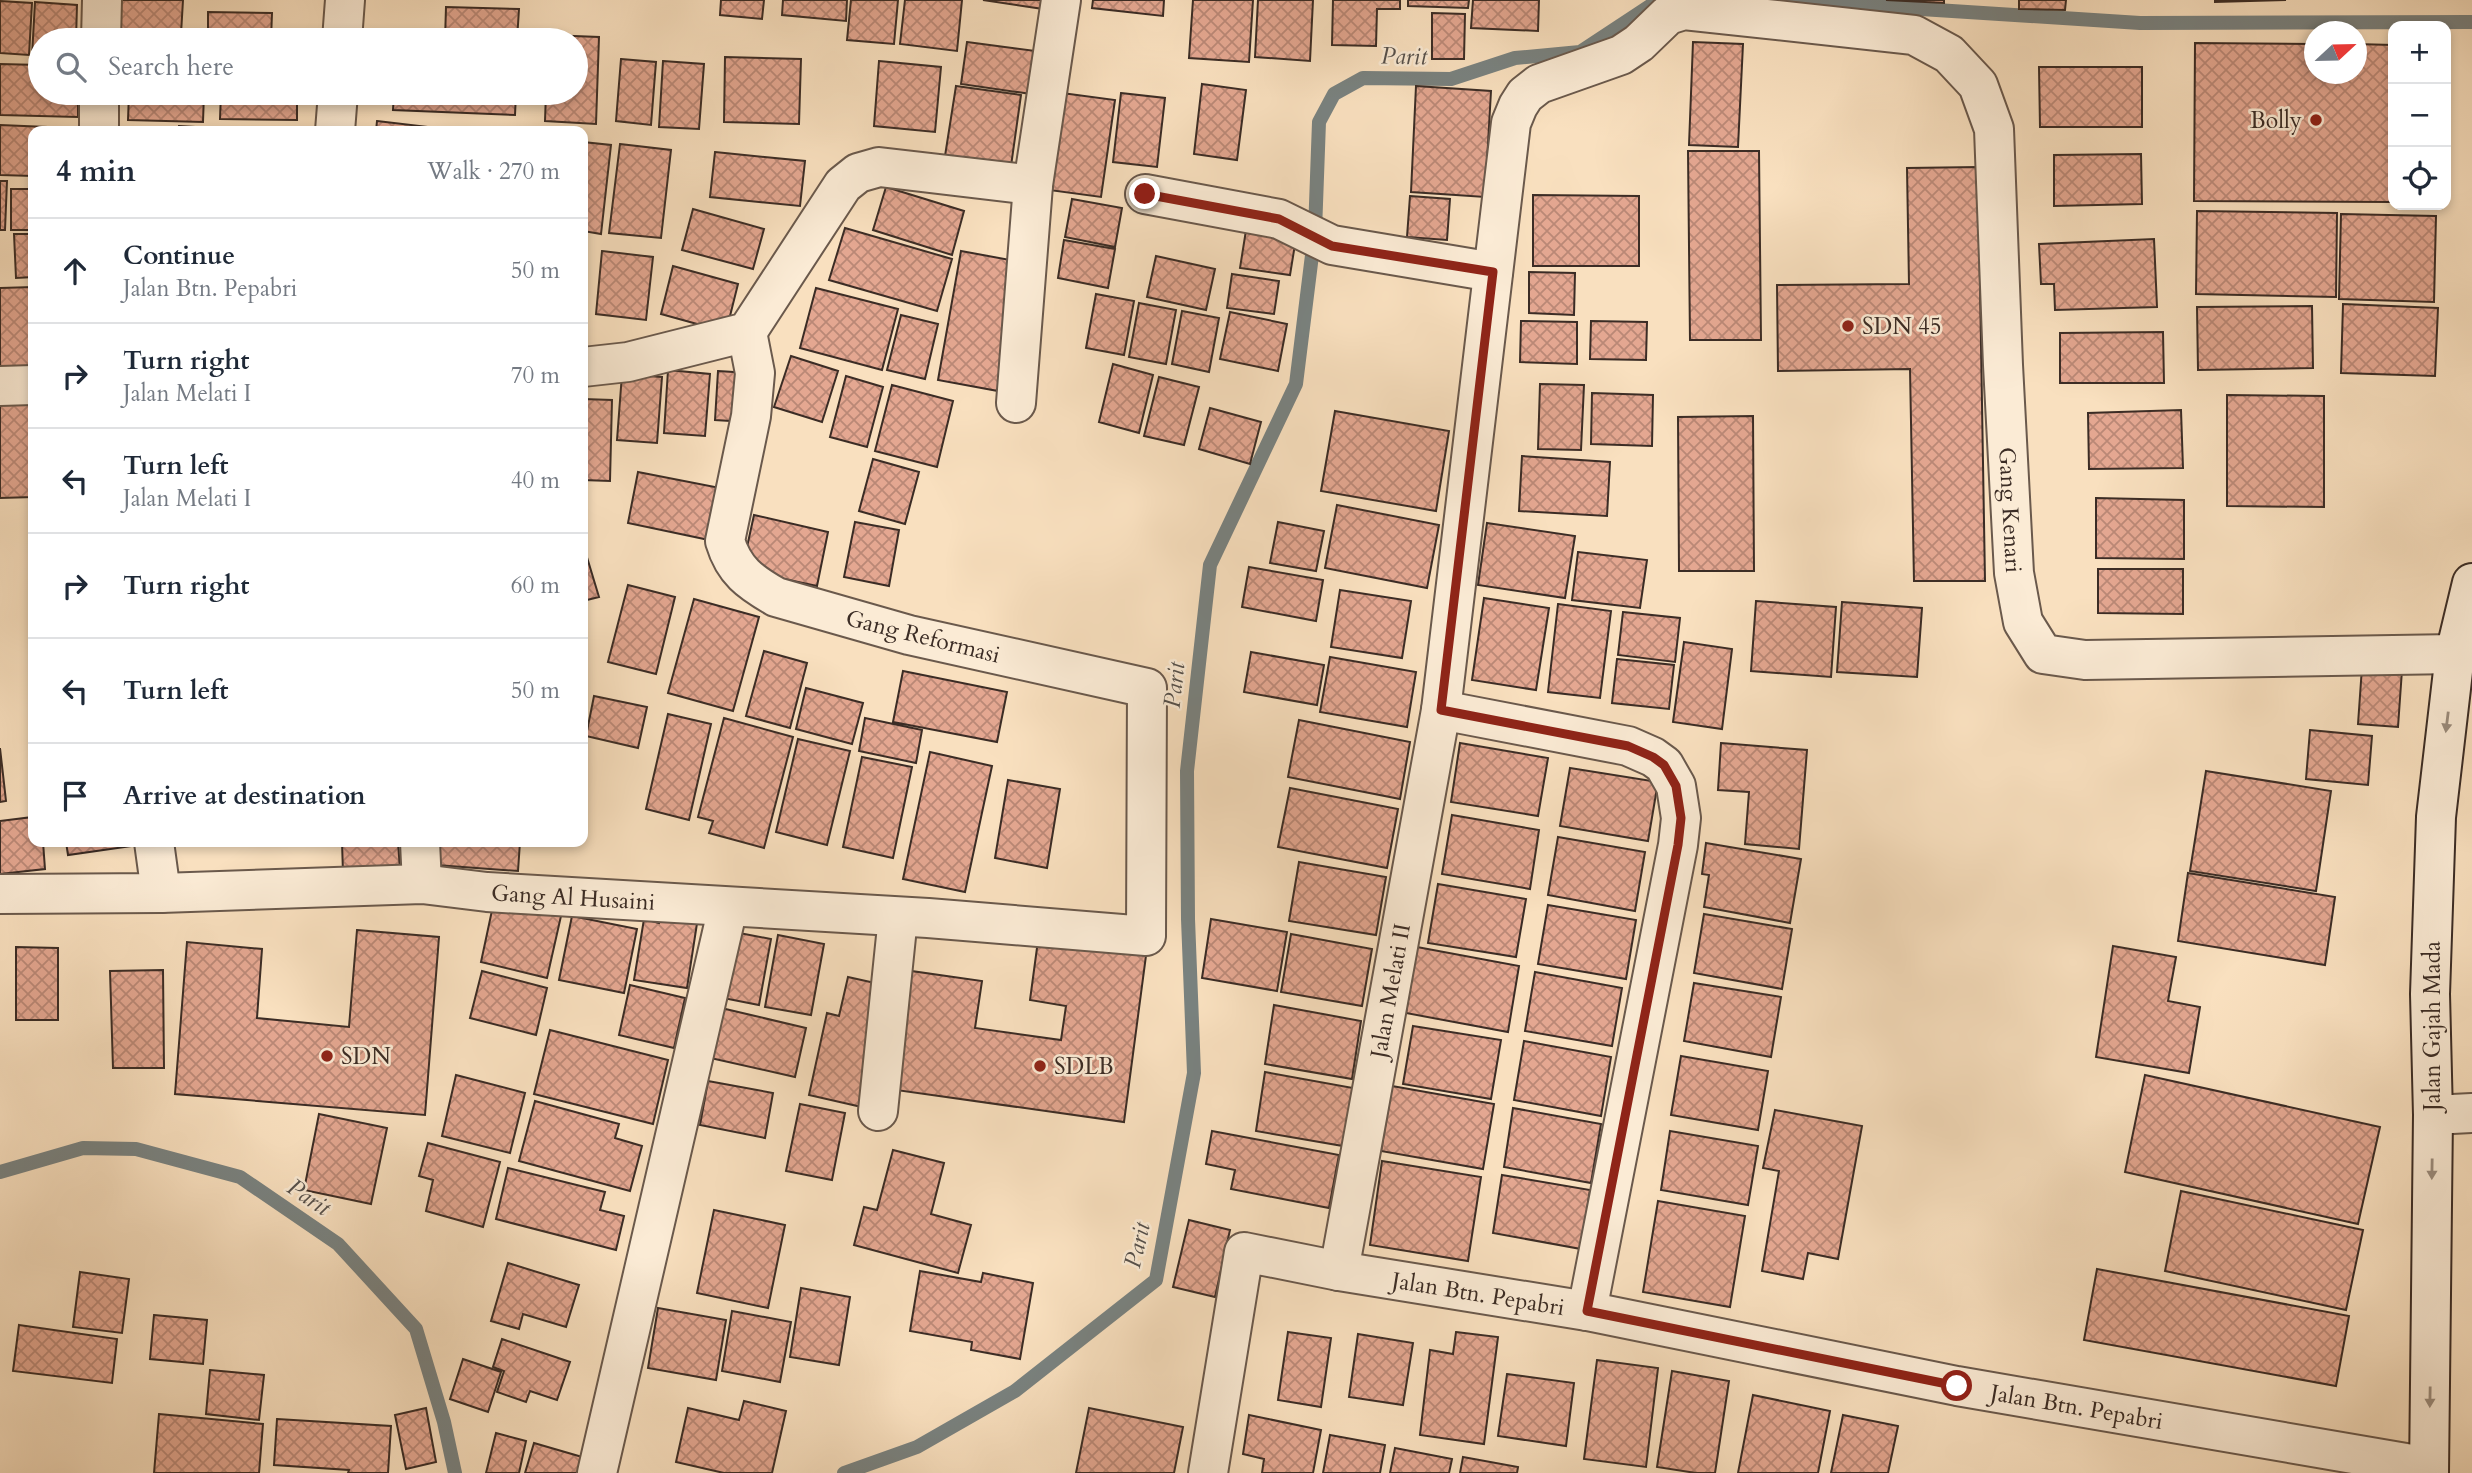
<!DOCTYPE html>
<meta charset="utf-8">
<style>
body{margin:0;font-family:Cardo,serif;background:#f2f2f3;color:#1f2937}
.controls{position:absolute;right:21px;top:21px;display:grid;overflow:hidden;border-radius:14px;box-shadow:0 4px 10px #0003}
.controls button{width:63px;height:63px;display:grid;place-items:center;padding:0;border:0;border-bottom:2px solid #e0e1e3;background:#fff;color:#1f2937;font:35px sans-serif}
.compass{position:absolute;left:2304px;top:21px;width:63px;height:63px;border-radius:50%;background:#fff;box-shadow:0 4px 10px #0003;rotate:68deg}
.stop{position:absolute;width:21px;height:21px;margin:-16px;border:5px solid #8f2418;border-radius:50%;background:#fff}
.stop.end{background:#8f2418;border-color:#fff;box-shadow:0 2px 7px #0008}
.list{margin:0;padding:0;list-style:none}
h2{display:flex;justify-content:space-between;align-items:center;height:91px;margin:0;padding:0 28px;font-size:30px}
h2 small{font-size:23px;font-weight:400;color:#747a83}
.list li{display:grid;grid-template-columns:46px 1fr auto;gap:21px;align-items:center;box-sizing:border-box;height:105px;padding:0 28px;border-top:2px solid #e0e1e3}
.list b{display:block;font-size:26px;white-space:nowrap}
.list p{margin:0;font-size:23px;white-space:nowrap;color:#747a83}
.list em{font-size:23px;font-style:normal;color:#747a83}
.icon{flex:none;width:38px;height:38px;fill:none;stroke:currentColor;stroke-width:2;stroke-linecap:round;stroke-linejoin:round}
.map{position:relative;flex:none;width:2472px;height:1473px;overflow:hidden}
.search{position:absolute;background:#fff;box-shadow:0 4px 10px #0003;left:28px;top:28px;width:560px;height:77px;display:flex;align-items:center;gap:18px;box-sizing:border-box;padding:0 24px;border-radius:38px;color:#747a83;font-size:26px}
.panel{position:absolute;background:#fff;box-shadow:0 4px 10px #0003;left:28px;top:126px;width:560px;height:721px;border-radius:14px}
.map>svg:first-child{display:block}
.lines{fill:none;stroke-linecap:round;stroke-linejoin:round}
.stream{stroke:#798280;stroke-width:14}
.building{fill:url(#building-cross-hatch);stroke:#3b2c25;stroke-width:2}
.minor-casing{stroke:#6a594c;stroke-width:42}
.secondary-casing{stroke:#3b2c25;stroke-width:42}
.minor{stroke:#fbebd5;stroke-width:38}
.secondary{stroke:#fbebd5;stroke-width:38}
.oneway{fill:#9b8c7d}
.route{stroke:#8f2418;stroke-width:9}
.poi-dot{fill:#8f2418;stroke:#fbebd5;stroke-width:2.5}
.labels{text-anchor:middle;stroke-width:5;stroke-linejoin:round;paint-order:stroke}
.poi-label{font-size:23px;fill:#3b2c25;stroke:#fbebd5;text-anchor:start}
.street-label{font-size:23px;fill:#3b2c25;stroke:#fbebd5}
.water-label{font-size:24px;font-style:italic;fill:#55504b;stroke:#fbebd5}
</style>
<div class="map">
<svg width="2472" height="1473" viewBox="0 0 2472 1473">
<defs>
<pattern id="building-cross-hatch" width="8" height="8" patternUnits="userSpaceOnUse" patternTransform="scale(1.75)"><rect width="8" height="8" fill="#e4a791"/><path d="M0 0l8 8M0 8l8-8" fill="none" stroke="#ba8876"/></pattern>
</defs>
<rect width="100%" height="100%" fill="#f9e0bf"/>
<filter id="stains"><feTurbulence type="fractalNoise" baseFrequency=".00286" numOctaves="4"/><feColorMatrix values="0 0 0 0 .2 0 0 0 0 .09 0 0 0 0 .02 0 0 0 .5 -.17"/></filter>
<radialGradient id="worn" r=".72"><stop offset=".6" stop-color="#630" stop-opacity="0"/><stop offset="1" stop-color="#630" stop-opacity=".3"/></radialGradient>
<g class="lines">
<!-- stream -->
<path class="stream" d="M1780,0l360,23 332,-1
M0,1172l83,-24 53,1 104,28 98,67 78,85 28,93 11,51
M844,1473l73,-26 98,-56 141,-111 38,-207 -6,-154 -1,-148 23,-206 86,-181 19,-153 4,-109 15,-28 29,-16 88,1 64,-21 65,-6 79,-52"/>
</g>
<!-- building -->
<path class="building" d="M113,0h70l-2,34 -70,-5z
M721,0h43l-2,19 -42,-4z
M783,0h64l-1,21 -64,-6z
M851,0h47l-4,44 -47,-4z
M905,0h57l-5,51 -57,-7z
M983,0h68l-1,10z
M1093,0h71l-1,16 -71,-8z
M1193,0h60l-4,62 -60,-4z
M1258,0h55l-3,61 -55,-4z
M1333,0h67v9h-23l-1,37 -44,-1z
M1408,0h61l-1,8 -60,-2z
M1473,0h66l-1,31 -67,-3z
M1886,0h58v3z
M2019,0h47l-1,10 -46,-1z
M2215,0h71l-71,2z
M0,1l32,2 -3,52 -29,-2z
M35,2l42,3 -1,35h-36v16h-8z
M446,7l73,2 -2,31h-72z
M208,12l64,1 -1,27h-63z
M1432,13l33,1 -1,45h-32z
M112,34l60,2v4h-60z
M548,35l51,2 -3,87 -51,-3 1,-28h30v-53h-28z
M967,42l69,9 -5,43 -70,-10z
M1693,42l50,2 -5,103 -49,-2z
M2195,43l119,1v30h42v-30l37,1v157l-199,-1z
M725,57l76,2 -2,65 -75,-2z
M621,59l35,3 -5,63 -35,-4z
M663,61l41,3 -5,65 -40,-2z
M879,61l62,6 -6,65 -61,-6z
M0,64l40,1v28h38v24l-78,-2z
M2039,67h103v60h-102z
M1202,84l44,6 -9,70 -43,-6z
M956,86l65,9 -10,71 -66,-10z
M1416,86l75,5 -6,106 -74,-5z
M129,93h75l-1,29 -75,-2z
M221,93h76v27l-77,-1z
M394,93h122l-1,22 -122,-5z
M1062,93l53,7 -14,97 -52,-7z
M1121,93l44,5 -8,69 -44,-5z
M377,121l60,7 -1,3h-60z
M0,125l47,2v4h-14v45l-33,-1z
M179,126l32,2v3h-32z
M447,127l47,4h-47z
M583,142l28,3 -10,89 -18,-3z
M620,144l51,6 -10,88 -52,-5z
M1688,151h71l2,189h-71z
M715,152l90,9 -5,45 -90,-9z
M2141,154l1,50 -88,2v-51z
M1978,167l7,414h-71l-4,-212 -132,2 -1,-86 132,-1 -2,-116z
M0,181h7l-2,49h-5z
M886,187l78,24 -12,44 -79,-25z
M11,189h22v41h-22z
M1533,195l106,1v70h-106z
M1410,196l40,3 -3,41 -40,-3z
M1072,199l50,9 -7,39 -50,-10z
M693,209l71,20 -11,40 -71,-19z
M2197,211l140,2 -1,84 -140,-3z
M2341,214l95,2 -2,86 -95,-3z
M1247,224l50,8 -7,43 -50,-7z
M845,228l107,31 -15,52 -108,-31z
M14,234h19v43l-17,1z
M2154,239l3,68 -102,3 -1,-26h-13l-2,-40z
M1064,240l51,9 -7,39 -50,-10z
M602,251l51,6 -7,63 -50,-6z
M961,251l60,11 -23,129 -60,-11z
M1156,256l59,13 -9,41 -59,-13z
M673,266l65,18 -12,48 -65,-18z
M1529,272l46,1 -1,42 -45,-2z
M1232,274l47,7 -5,33 -47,-6z
M33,287v84l-33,1v-84z
M816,288l82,21 -16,61 -82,-22z
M1096,294l38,7 -10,54 -38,-7z
M1139,303l37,7 -10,54 -37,-7z
M2343,304l95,4 -3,68 -94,-3z
M2312,306l1,62 -115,2 -1,-63z
M1182,311l37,7 -10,54 -37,-8z
M1230,312l57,12 -9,47 -58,-12z
M901,315l37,9 -13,55 -38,-9z
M1521,321l56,1v42l-57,-2z
M1591,321l56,1 -1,38 -56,-1z
M2163,332l1,51h-104v-50z
M791,356l47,15 -16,51 -48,-15z
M1113,364l40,11 -14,58 -40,-11z
M668,370l42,4 -5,62 -41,-3z
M718,371l31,2 -2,49 -32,-2z
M622,374l40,3 -5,66 -40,-3z
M846,376l37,11 -16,60 -37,-10z
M1159,377l40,10 -15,58 -40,-9z
M1540,384l44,1 -3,65 -43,-1z
M892,385l61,16 -16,66 -62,-16z
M33,390v107l-33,1v-107z
M1592,393l61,2 -1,51 -61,-2z
M2227,395l97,1v111l-97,-1z
M583,399l29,1 -2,81 -27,-1z
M1210,408l51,14 -11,42 -51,-15z
M2181,410l2,58 -94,1 -1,-56z
M1335,411l114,20 -13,80 -115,-20z
M1753,416l1,155h-75l-1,-154z
M1522,456l88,6 -3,54 -88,-5z
M873,459l46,13 -14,52 -46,-13z
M638,472l82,16 -11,52 -81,-17z
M2096,498l88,2v59l-88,-1z
M1337,505l102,20 -12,63 -102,-20z
M754,515l74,17 -11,54 -75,-16z
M855,522l44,8 -10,56 -45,-9z
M1278,522l46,9 -8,40 -46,-8z
M1487,523l88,13 -10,62 -87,-13z
M1578,552l69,8 -7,48 -68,-8z
M586,554l13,43 -16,4v-46z
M1249,567l74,13 -7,41 -74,-14z
M2098,569h85v45l-85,-1z
M628,585l47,12 -19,77 -48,-12z
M1340,590l71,11 -9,57 -71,-11z
M1484,598l65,10 -13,82 -64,-10z
M694,599l65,18 -26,94 -65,-18z
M1756,601l80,6 -5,70 -80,-6z
M1842,602l80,6 -5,69 -80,-5z
M1558,604l53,7 -11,87 -52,-6z
M1623,612l57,6 -5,44 -57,-7z
M1684,642l48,7 -10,80 -49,-7z
M764,651l43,12 -17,65 -44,-12z
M1251,652l73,13 -7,40 -73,-13z
M1330,657l86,15 -9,55 -87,-15z
M1617,659l57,6 -5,44 -57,-6z
M2362,667l40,3 -4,57 -40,-3z
M903,671l104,21 -10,50 -104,-20z
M806,688l57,15 -11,41 -56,-15z
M594,696l53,11 -9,41 -52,-12z
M668,714l43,10 -22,96 -43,-11z
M724,718l69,19 -29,111 -55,-15 4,-12 -15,-4z
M865,718l57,12 -6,33 -57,-12z
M1299,720l111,22 -10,57 -112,-22z
M2310,730l62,6 -4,49 -62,-6z
M798,739l52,12 -23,94 -51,-13z
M1460,743l88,15 -10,58 -87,-14z
M1721,743l86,7 -8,99 -54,-5 4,-52 -31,-2z
M0,748l6,53 -6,1z
M930,752l62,14 -27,126 -62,-13z
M862,757l50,10 -19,91 -50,-11z
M1570,768l88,14 -10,59 -88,-15z
M2206,771l125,20 -15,100 -126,-20z
M1008,780l52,9 -13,79 -52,-10z
M1290,788l108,21 -11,59 -109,-21z
M1452,815l87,15 -9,59 -88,-15z
M33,817v25h10l2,27 -45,5v-53z
M1558,837l87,15 -10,59 -87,-16z
M66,842h65l1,4 -64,9z
M342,842h56l2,28 -57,3z
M437,842h83l-2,29 -82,-6z
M1706,843l95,16 -11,64 -86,-16 5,-32 -7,-1z
M1299,862l87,15 -10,58 -87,-14z
M2188,873l147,24 -10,68 -147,-24z
M1438,884l88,15 -10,58 -88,-14z
M494,901l67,15 -14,62 -66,-16z
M1548,905l88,15 -10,59 -88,-15z
M662,910l36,7 -11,71 -53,-8 10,-61 15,4z
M1704,914l88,15 -10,60 -88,-16z
M572,916l65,13 -13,64 -65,-13z
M1211,919l76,13 -10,59 -75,-13z
M357,930l82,7 -14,178 -250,-21 12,-152 75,7 -5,69 92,9z
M729,931l42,8 -12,66 -41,-8z
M1039,933l108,15 -23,174 -228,-32 15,-119 71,10 -7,47 86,12 5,-34 -36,-6z
M1291,934l81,15 -10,57 -81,-14z
M778,935l46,9 -13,71 -46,-8z
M2113,946l63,11 -8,44 32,6 -11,66 -93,-16z
M16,947l42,1v72h-42z
M1417,947l102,19 -11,66 -102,-19z
M163,970l1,98h-51l-3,-97z
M482,971l65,17 -11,47 -66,-17z
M1535,972l87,16 -10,58 -87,-15z
M848,977l45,10 -27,121 -57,-13 18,-82 12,3z
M1694,983l87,14 -10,60 -87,-16z
M630,985l55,13 -11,50 -55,-13z
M1274,1005l87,16 -9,58 -87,-15z
M717,1007l89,21 -11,49 -89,-20z
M1413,1026l88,14 -10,59 -88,-15z
M550,1030l118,30 -15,64 -119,-30z
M1524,1041l87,16 -10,59 -87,-16z
M1681,1056l87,15 -10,59 -87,-15z
M1265,1072l88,16 -10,58 -87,-15z
M456,1075l69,18 -15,60 -68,-17z
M2145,1075l235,52 -22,97 -233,-52z
M708,1081l65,12 -8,45 -65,-13z
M1392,1086l102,18 -11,65 -102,-18z
M535,1101l84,23 -4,14 27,8 -12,45 -111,-30z
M800,1104l45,9 -13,67 -46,-9z
M1513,1108l88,16 -10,59 -87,-16z
M1775,1110l87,16 -24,133 -30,-6 -5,26 -41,-8 17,-100 -16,-3z
M319,1114l68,14 -16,76 -67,-14z
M1212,1131l127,24 -10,53 -98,-19 4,-19 -29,-6z
M1670,1131l88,15 -10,59 -87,-15z
M428,1143l72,19 -17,65 -57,-16 7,-31 -14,-4z
M893,1150l51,13 -13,51 40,11 -13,48 -104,-28 10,-38 13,3z
M1382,1161l99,16 -13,84 -98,-16z
M508,1168l97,24 -5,18 24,6 -8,34 -120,-31z
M1502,1175l88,15 -9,59 -88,-16z
M2181,1191l182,39 -17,80 -181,-39z
M1658,1201l87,15 -15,91 -87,-15z
M714,1210l71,15 -17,83 -71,-15z
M1189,1220l41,10 -15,67 -42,-10z
M508,1263l71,22 -13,42 -43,-13 -4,15 -28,-8z
M2097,1269l252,47 -13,70 -252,-46z
M920,1271l61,11 2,-9 50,10 -13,76 -49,-9 1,-8 -62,-11z
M80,1272l49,7 -7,54 -49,-6z
M801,1288l49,9 -11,68 -49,-8z
M658,1308l68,12 -10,60 -68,-12z
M732,1311l59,11 -11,60 -58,-11z
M154,1315l53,5 -4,44 -53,-5z
M19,1325l98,14 -5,44 -99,-12z
M1288,1332l43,6 -10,69 -43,-7z
M1456,1332l42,5 -14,107 -64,-9 10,-85 23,4z
M1358,1334l55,9 -10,62 -54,-8z
M502,1339l68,23 -13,38 -27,-9 -4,11 -29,-10 7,-21 -11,-4z
M463,1359l38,13 -13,40 -38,-13z
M1597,1360l61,8 -12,99 -62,-8z
M210,1370l54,5 -5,45 -53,-6z
M1672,1371l57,10 -14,92h-19l-39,-6z
M1507,1374l67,9 -8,63 -68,-10z
M1753,1395l77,16 -12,62h-80z
M744,1401l42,10 -14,62h-48l-48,-11 12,-54 51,12z
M426,1408l10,54 -30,7 -11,-54z
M1089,1408l94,19 -9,46h-98z
M159,1414l104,10 -4,49h-105z
M1249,1415l72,15 -8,43h-51l2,-14 -21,-5z
M1843,1415l55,11 -10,47h-57z
M277,1419l114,7 -3,47h-40l1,-3 -75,-5z
M496,1433l30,8 -7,32h-33z
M1330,1435l55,10 -5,28h-57z
M534,1443l55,16 -4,14h-60z
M1395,1448l57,11 -3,14h-59z
M1463,1457l55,10 -1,6h-57z"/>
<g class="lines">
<defs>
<g id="minor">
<path d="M101,40l1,-40"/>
<path d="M342,40l3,-40"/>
<path d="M99,131v-38"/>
<path d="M335,131l3,-38"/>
<path d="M1145,194l134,25 53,26 161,27"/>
<path d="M583,367l45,-5 119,-30 96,-147 15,-12 21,-6 154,18"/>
<path d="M0,386l33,-1"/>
<path d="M1016,403l17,-218 28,-185"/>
<path d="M1441,710l187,36 25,11 11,8 12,21 5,32 -3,27 -91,466"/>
<path d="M154,842l7,51"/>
<path d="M420,842l2,42"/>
<path id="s1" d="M0,894l161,-1 261,-9 65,8 441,26 218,18 1,-248 -238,-53 -133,-38c-26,-15 -42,-26 -51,-56l26,-125 4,-43 -8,-41"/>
<path d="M878,1111l20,-194"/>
<path d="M2433,1115l39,-2"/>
<path id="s2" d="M1339,1271l102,-561 70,-587 7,-17 7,-11 14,-11 82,-29 18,-12 29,-28 16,-5 230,25 35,19 29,31 16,44 9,236 11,208 9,49 20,32 42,6 370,-6"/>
<path d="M597,1473l131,-566"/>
<path id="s3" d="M1208,1473l36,-221 95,19 248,40 370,75 472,81"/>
</g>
<path id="secondary" d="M2429,1473l4,-358 -3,-121 6,-177 19,-163 17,-71"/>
</defs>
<!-- minor casing -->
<use href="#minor" class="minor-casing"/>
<!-- secondary casing -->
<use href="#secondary" class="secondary-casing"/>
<!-- minor -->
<use href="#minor" class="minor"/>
<!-- secondary -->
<use href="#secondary" class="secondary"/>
</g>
<!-- one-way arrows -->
<defs><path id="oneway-solid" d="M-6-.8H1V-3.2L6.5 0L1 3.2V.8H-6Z" transform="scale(1.75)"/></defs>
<g class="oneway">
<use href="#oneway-solid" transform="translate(2447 722) rotate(97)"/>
<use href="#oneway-solid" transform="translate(2432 1169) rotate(91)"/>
<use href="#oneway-solid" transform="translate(2430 1397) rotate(91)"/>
</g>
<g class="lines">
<!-- route -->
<path class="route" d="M1145,194l134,25 53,27 161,26 -52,438 187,36 25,11 11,8 12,21 5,32 -3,27 -91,466 370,75"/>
</g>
<!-- markers -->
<g class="poi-dot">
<circle cx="2316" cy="120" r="7"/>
<circle cx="1848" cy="326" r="7"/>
<circle cx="327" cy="1056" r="7"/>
<circle cx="1040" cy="1066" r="7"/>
</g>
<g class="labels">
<!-- poi labels -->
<g class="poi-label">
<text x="2302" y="128" text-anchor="end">Bolly</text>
<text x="1862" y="334">SDN 45</text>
<text x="341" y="1064">SDN</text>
<text x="1054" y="1074">SDLB</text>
</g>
<!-- street labels -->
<g class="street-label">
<text dy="8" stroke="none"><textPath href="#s2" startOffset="2118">Gang Kenari</textPath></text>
<text transform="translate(923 636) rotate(14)" y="8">Gang Reformasi</text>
<text dy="8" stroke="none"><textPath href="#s1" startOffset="574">Gang Al Husaini</textPath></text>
<text dy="8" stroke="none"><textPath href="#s2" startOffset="285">Jalan Melati II</textPath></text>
<text transform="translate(2432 1026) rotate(-90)" y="8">Jalan Gajah Mada</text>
<text dy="8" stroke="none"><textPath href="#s3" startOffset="462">Jalan Btn. Pepabri</textPath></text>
<text dy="8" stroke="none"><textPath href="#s3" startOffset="1071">Jalan Btn. Pepabri</textPath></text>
</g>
<!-- water labels -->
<g class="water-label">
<text transform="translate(1404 56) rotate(1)" y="8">Parit</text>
<text transform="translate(1174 685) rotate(-84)" y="8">Parit</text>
<text transform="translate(309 1197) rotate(34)" y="8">Parit</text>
<text transform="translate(1137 1245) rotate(-77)" y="8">Parit</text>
</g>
</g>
<rect width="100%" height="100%" filter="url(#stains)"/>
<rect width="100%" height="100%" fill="url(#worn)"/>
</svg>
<div class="controls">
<button>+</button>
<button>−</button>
<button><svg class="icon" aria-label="locate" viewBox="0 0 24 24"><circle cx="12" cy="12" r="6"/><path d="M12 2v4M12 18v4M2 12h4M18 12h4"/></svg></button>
</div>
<svg class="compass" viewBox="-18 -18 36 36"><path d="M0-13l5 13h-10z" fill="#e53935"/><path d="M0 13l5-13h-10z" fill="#747a83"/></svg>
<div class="stop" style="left:1957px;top:1386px"></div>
<div class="stop end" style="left:1145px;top:194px"></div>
<div class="search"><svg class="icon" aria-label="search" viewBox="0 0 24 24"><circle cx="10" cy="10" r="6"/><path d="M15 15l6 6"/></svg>Search here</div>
<section class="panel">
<h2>4 min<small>Walk · 270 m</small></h2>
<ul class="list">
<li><svg class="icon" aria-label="ahead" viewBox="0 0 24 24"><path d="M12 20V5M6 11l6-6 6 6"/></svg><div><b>Continue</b><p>Jalan Btn. Pepabri</p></div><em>50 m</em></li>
<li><svg class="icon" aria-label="right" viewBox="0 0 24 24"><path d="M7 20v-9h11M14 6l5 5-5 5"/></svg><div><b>Turn right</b><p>Jalan Melati I</p></div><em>70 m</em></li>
<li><svg class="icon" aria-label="left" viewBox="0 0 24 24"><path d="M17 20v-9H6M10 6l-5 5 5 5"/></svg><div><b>Turn left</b><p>Jalan Melati I</p></div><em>40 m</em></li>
<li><svg class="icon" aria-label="right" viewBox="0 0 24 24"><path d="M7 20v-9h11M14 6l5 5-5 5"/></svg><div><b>Turn right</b></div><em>60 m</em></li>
<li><svg class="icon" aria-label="left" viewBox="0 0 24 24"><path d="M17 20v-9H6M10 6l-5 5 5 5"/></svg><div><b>Turn left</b></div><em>50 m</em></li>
<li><svg class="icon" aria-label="arrive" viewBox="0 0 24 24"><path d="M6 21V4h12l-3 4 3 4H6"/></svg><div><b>Arrive at destination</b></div></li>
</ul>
</section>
</div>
